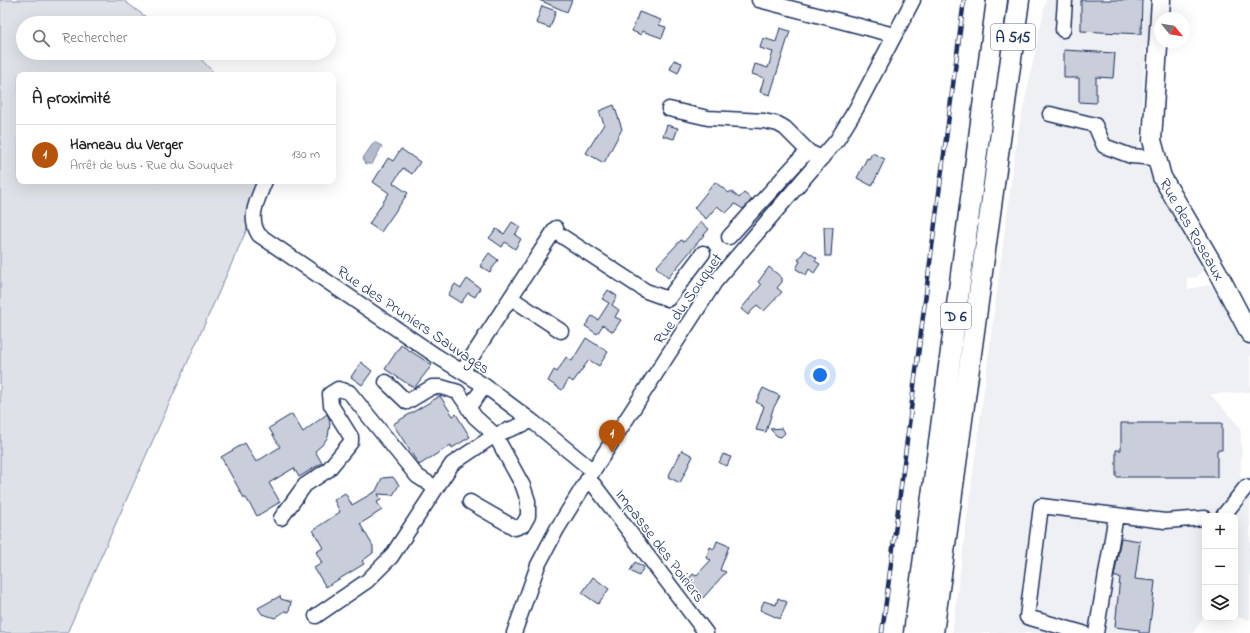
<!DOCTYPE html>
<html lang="fr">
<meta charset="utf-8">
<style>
body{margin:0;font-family:"Indie Flower",sans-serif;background:#f6f6f6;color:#222}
.controls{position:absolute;right:12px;bottom:12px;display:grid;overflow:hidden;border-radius:8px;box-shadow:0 4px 16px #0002}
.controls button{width:36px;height:36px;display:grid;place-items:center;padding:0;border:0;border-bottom:1px solid #e0e0e0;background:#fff;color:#222;font:20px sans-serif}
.compass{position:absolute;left:1154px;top:12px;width:36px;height:36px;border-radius:50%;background:#fff;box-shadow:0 4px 16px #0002;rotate:120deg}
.you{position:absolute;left:820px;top:375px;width:14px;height:14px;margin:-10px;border:3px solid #fff;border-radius:50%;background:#1a73e8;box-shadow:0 0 0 6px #1a73e833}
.badge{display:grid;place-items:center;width:26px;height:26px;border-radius:50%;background:#b45309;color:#fff;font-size:13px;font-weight:700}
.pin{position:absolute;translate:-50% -33px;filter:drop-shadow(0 1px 2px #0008)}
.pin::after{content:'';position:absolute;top:21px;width:14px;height:12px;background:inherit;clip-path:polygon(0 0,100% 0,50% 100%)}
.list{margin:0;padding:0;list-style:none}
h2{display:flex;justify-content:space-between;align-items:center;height:52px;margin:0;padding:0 16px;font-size:17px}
h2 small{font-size:13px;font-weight:400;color:#767676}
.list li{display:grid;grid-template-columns:26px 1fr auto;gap:12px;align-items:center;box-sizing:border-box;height:60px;padding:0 16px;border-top:1px solid #e0e0e0}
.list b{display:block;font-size:15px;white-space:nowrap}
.list p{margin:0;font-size:13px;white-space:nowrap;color:#767676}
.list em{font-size:13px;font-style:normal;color:#767676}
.icon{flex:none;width:22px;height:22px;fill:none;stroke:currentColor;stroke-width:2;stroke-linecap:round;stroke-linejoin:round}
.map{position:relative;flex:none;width:1250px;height:633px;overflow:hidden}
.search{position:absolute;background:#fff;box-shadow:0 4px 16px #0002;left:16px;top:16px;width:320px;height:44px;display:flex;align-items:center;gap:10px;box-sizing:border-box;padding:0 14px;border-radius:22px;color:#767676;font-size:15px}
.panel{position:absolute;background:#fff;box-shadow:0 4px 16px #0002;left:16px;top:72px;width:320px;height:112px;border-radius:8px}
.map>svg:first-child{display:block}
.built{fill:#eff0f4}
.green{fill:#dee1e7;stroke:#7c88a2}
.water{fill:#b5bbca;stroke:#77839f}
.building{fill:#caceda;stroke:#1b2f5e}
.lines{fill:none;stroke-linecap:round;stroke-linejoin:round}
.minor-casing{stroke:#1b2f5e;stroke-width:17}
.major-casing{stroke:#1b2f5e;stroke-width:21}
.highway-casing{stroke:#1b2f5e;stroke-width:23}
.minor{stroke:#fff;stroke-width:14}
.major{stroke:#fff;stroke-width:18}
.highway{stroke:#fff;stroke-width:20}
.rail-casing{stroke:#1b2f5e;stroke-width:4.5}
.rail{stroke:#fff;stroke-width:3;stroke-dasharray:9;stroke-linecap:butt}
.labels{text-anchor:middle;stroke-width:3;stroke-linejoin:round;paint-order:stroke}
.shield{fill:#fff;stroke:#5f6d8e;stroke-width:1}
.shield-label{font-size:15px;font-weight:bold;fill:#1b2f5e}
.street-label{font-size:16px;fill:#1b2f5e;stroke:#fff}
</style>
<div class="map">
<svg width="1250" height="633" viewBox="0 0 1250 633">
<rect width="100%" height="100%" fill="#fff"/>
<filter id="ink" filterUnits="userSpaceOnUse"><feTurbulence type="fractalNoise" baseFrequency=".025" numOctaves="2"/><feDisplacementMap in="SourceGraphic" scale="8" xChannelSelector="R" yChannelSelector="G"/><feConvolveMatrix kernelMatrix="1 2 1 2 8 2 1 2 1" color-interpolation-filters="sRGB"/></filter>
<g filter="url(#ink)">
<!-- built -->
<path class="built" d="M1046,0h107l-3,44 -4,2 -7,105 64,109 2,8 -8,9 -10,1 1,11 20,-4 8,2 6,5 28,57v43l-40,2 30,33 2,23 -2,25 10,11v134l-15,-3v-101h-30v99l-12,18h-241l65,-496z"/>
<!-- green -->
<path class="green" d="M0,0h123l31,23h-131v30h172l21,22h-197v106h237l-5,39 -184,413h-67z"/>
<!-- water -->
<path class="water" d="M374,142l8,4 -10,18h-7l-2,-6z"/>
<!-- building -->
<path class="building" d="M539,0h33l-5,12z
M1081,0h61l-1,34 -60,-3z
M542,6l14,5 -6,17 -14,-5z
M639,12l22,8 -2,5 7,2 -4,11 -20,-7 -1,4 -9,-4z
M780,28l10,3 -20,64 -10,-3 4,-14 -12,-4 3,-10 13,4 5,-16 -13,-4 3,-10 13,4z
M1064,50l51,3 -2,25 -17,-1v26l-17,-1v-24h-15z
M674,60l8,3 -4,10 -8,-4z
M614,105l8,24 -18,34 -18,-10 18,-29 -5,-13z
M667,125l11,3 -4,11 -11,-3z
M401,149l19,13 -8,12 -9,-6 -10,15 15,10 -27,39 -12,-8 20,-31 -16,-11 15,-24 5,3z
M872,153l13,6 -13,27 -15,-8 10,-20 2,1z
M715,182l14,11 2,-2 8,7 5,-5 8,6 -9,10 -8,-5 -9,9 -9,-7 -11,13 -12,-11z
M512,222l8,5 -5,8 6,4 -6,10 -10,-7 -3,5 -13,-9 7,-9 8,5z
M701,222l8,7 -41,49 -12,-11 25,-27 3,2z
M824,227h9l-2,29h-6z
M805,250l12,8 -2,3 5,3 -6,9 -5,-4 -3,6 -10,-6 4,-8 -2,-1z
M489,253l9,7 -8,12 -10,-6z
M769,267l13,11v4l-5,6 5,4 -18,19 -7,-6 -9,10 -7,-6 20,-24 -3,-3z
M467,279l13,9 -5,9 -7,-4 -7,10 -13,-8 7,-11 6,4z
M608,290l9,6 -5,9 7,5 -4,7 6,3 -8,12 -10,-7 -6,9 -12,-8 7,-10 6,4 11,-17 -7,-4z
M586,338l22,14 -9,14 -10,-6 -16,22 -4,-3 -7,11 -14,-9 6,-11 3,2 9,-15 6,4z
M401,345l31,20 -18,23 -29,-19z
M361,362l11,9 -10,14 -11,-8z
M763,388l17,8 -7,13 -7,23 -10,-2 8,-24 -8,-4z
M440,396l13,20 3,-2 14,23 -18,11 -1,-3 -32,20 -26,-41z
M292,414l11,18 24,-18 2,4 1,6 -2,13 -6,8 -7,6 7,12 -23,14 -5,-9 -25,15 11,19 -23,14 -11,-18h-2l-23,-41 24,-14 11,19 24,-15 -11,-19z
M1121,423h101v27h-5v27h-101v-27h5z
M782,428l3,5 -4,4 -4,-1 -7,-7z
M682,450l11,6 -13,27 -12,-6z
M723,454l8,3 -4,9 -8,-3z
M393,477l6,8 -6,10 -15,-1 3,6 -4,2 5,8 -22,14 13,22v7l-11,8 2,3 -38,23 -12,-19 8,-5 -6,-11 7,-4 -10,-18 27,-18 -6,-12 11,-7 7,12 24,-14 6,-13z
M1121,538l19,3 -5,38 20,2 -6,52h-10v-3l-24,-3 5,-50h-6z
M717,541l12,5 -9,24 6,2 -23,26 -17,-16 7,-8 3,2 15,-16 -5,-2 4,-11 4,2z
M635,562l9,5 -5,9 -9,-5z
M593,577l16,12 -11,15 -16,-11z
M280,596l1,3 10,3 -2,10 -4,-1 -10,7 -13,-4 -4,-6z
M778,598l9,4 -7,17 -20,-9 4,-9 12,4z"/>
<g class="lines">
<defs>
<path id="minor" d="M759,0l135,35
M1063,30l2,-30
M669,109l39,9 56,3 14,3 7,4 24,24 13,6
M1050,114l45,11 9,21 27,10 25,2
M265,181c-7,18 -18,36 -6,54l176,120 50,31 47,35 61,50
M554,231l92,60 22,8 35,-46
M729,237l72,-79 8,-6
M511,298l50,33
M462,372l94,-144
M386,382l21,20 25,-15h9l17,5 17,25 20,18 28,51 5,15v15l-5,9 -8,3 -45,-26
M468,408l17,-22
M587,480l7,5 112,148
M1223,516l23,-29
M281,518l24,-33 23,-15 23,-28v-5l-20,-32 -1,-11 8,-5 11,3 68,84 19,12
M316,616l51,-35 24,-24 61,-93 43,-29 37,-14
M514,633l24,-68 19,-36 36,-58 122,-189 122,-142 19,-31 57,-109
M1083,633l-56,-16 14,-111 124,15 40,-3
M1096,633l20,-118"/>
<path id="major" d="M1161,0l-9,140 10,37 55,94 33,63"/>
<path id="highway" d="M914,633l83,-633
M933,633l86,-633"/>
</defs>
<!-- minor casing -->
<use href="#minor" class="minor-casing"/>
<!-- major casing -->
<use href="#major" class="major-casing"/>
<!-- highway casing -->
<use href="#highway" class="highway-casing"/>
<!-- minor -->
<use href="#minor" class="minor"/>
<!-- major -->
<use href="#major" class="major"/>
<!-- highway -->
<use href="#highway" class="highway"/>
<defs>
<path id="rail" d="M882,633l82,-633"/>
</defs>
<!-- rail casing -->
<use href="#rail" class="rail-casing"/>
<!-- rail -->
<use href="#rail" class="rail"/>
</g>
</g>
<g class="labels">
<!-- shield labels -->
<g class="shield">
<rect x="991" y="24" width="44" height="26" rx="3"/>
<rect x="941" y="303" width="30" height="26" rx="3"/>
</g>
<g class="shield-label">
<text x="1013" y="42">A 515</text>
<text x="956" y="321">D 6</text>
</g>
<!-- street labels -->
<g class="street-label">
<text transform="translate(1193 229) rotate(60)" y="6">Rue des Roseaux</text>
<text transform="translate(687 298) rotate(-55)" y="6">Rue du Souquet</text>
<text transform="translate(414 319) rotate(34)" y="6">Rue des Pruniers Sauvages</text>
<text transform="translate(661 545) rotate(53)" y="6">Impasse des Poiriers</text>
</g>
</g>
</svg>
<div class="controls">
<button>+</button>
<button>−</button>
<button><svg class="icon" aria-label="layers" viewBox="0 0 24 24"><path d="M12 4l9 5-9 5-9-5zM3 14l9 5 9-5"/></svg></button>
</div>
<svg class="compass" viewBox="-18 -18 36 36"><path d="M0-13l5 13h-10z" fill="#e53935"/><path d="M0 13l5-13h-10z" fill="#767676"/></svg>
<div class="you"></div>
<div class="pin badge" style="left:612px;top:453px">1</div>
<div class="search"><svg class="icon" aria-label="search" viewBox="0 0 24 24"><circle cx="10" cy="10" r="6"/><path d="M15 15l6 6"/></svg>Rechercher</div>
<section class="panel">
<h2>À proximité<small></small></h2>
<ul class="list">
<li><span class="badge">1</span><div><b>Hameau du Verger</b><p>Arrêt de bus · Rue du Souquet</p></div><em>130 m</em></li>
</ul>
</section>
</div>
